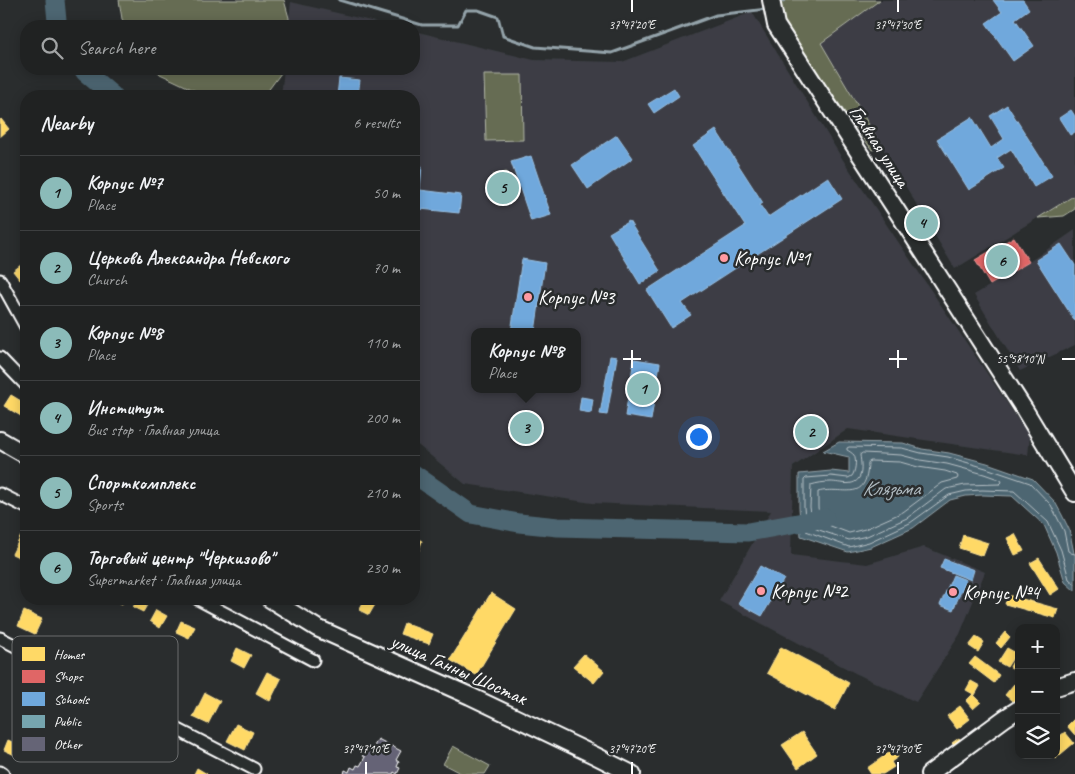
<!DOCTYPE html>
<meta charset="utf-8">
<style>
body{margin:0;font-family:Caveat,sans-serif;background:#282a2a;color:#f1f3f6}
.controls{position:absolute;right:15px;bottom:15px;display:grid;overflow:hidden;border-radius:10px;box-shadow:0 2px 12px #0003}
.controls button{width:45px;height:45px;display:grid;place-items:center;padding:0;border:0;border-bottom:1px solid #3d3f40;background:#202222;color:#f1f3f6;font:25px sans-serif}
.you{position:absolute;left:698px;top:436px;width:18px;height:18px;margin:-12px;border:4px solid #fff;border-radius:50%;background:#1a73e8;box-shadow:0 0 0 8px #1a73e833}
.badge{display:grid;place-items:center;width:32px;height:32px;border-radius:50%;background:#8bbbb9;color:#111;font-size:16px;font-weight:700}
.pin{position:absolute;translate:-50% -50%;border:2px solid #fff;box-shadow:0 1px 5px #0006}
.popup{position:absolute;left:471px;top:328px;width:110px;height:65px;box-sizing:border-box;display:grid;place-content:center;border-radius:10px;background:#202222;filter:drop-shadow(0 1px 4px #0005);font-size:16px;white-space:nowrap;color:#a2a4a5}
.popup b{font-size:19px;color:#f1f3f6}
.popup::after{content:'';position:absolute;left:50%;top:100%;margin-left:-10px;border:10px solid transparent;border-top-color:#202222}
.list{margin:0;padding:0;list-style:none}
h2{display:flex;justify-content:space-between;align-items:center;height:65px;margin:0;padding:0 20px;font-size:21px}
h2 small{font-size:16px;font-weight:400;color:#a2a4a5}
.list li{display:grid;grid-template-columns:32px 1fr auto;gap:15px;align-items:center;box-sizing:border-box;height:75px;padding:0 20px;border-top:1px solid #3d3f40}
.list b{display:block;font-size:19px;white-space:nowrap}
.list p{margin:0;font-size:16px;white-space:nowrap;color:#a2a4a5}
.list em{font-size:16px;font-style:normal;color:#a2a4a5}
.icon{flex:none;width:28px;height:28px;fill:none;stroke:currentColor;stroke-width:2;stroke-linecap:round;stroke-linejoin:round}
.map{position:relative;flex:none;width:1075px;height:774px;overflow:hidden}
.search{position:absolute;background:#202222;box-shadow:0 2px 12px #0003;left:20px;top:20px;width:400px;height:55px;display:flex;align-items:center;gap:12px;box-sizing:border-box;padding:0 18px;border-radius:20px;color:#a2a4a5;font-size:19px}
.panel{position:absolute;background:#202222;box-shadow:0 2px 12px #0003;left:20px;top:90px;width:400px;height:515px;border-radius:20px}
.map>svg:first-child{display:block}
.built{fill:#3c3e44;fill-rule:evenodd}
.green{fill:#666c52;stroke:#b2b6a8}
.water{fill:#4d6672;stroke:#94a3aa}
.homes{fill:#ffd966;stroke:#ffe494}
.shops{fill:#e06666;stroke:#e99494}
.schools{fill:#6fa8dc;stroke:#9ac2e6}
.public{fill:#76a5af;stroke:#9fc0c7}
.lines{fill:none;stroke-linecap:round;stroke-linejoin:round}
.shore{stroke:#b8c2c7;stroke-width:1}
.stream{stroke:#94a3aa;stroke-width:3}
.river{stroke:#4d6672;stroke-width:19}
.building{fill:#656476;stroke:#fff}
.street-casing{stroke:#fff;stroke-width:15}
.secondary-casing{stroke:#fff;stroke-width:20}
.street{stroke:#2a2d2e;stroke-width:11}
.secondary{stroke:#2a2d2e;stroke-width:16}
.ticks{fill:none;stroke:#fff;stroke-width:2}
.poi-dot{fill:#ff9aa2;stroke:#2a2d2e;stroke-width:2}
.labels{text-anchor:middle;stroke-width:5;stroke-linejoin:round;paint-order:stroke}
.street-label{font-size:20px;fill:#fff;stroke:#2a2d2e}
.poi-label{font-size:20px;fill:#fff;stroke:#2a2d2e;text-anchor:start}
.water-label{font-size:21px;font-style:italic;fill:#afbac0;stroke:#2a2d2e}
.key{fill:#2a2d2e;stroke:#6a6c6d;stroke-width:1}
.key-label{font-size:14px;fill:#fff}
.ticks-label{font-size:12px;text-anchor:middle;fill:#fff;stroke:#2a2d2e;stroke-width:5;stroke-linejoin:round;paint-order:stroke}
</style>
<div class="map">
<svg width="1075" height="774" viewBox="0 0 1075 774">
<rect width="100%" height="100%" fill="#2a2d2e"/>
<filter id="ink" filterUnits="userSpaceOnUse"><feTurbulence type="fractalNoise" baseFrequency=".02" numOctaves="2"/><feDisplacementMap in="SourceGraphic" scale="10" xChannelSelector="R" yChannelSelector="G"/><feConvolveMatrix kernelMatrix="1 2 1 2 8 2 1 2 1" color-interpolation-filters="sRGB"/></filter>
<g filter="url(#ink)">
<!-- built -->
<path class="built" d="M880,0h195v195l-120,74 -135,-226z
M291,2l101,24h-104z
M752,12l93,151 185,274 -2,18 -180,-26 -55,38 -2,88 76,9 57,-17 61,25 -25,62 -44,68 -61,-29 -136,-72 52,-90 -179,-8 -127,-19 -51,-42v-346h-133l3,-27h130v-38l120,29 88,2zM475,332h102v57h-102z
M1075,230v115l-55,26 -46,-76 55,-33z"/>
<!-- green -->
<path class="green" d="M119,0h165l5,18 -1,8h-161l-5,-7z
M771,0h109l-59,43 61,104 -10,3 -45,-63 -51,-62z
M156,69h128l-20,27h-49l-19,-5 -36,-17z
M484,75h38l1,65 -37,1z
M506,172l7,29 -15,4 -5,-30z
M1075,195v14l-11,7 -26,2z
M453,746l37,20 -5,8h-23l-19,-10z"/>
<!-- water -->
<path class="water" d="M839,442l64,1 19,6 27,4 38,10 46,16 22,23 7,13 7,14 5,24 1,2v36l-10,-9 -9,-30 -12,-27 -32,-29 -29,-1 -17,1 -16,4 -37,28 -42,19 -23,5 -47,-16 -2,-29v-33l32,-3 18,2v-16l-26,-6z"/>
<!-- homes -->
<path class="homes" d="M1,119l8,10 -9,8v-17z
M21,265l5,7v4l-6,4 -7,-9z
M11,395l15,9v15l-22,-13z
M1015,534l9,17 -9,4 -8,-17z
M963,535l25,8 -5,13 -24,-8z
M21,536l5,3v18l-1,3 -13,-6z
M414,537l8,4 -4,12 -4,-1z
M1039,558l20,31 -9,6 -20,-32z
M491,593l25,16 -40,66 -26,-15z
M1008,595l50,14 -3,9 -50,-14z
M112,599h13l-3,5z
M138,599h8l4,1 -7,12 -10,-5z
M365,599h3l8,4 -7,12 -10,-5z
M156,610l11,6 -7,12 -10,-7z
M24,611l18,8 -7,15 -17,-8z
M181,621l14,6 -6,11 -13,-6z
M404,623l29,11 -4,10 -29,-10z
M1005,632l5,5 -9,11 -5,-5z
M976,637l8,5 -6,10 -9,-6z
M781,647l68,36 -14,27 -68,-37z
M237,648l14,7 -7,13 -13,-7z
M1007,648l9,5 -9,14 -9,-5z
M1019,650v21l-9,-4z
M584,654l20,17 -10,12 -21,-17z
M975,657l24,18 -5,8 -25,-19z
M114,660l16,8 -9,18 -16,-8z
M267,672l14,7 -11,22 -14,-8z
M147,678l19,9 -7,15 -19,-10z
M971,681l9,5 -5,9 -9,-5z
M1014,684l5,4v15l-2,2 -12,-10z
M205,693l15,8 -12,23 -15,-7z
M973,694l8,8 -8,7 -7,-8z
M61,697l15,8 -10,19 -15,-9z
M960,706l10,13 -13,10 -10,-13z
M102,714l16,8 -6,13 -17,-8z
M1075,718v17l-8,-9z
M236,724l17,8 -8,18 -18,-9z
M802,732l15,22 -19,14 -16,-23z
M1065,732l9,11 -19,16 -3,-4h4v-16z
M143,735l13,7 -9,16 -13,-7z
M959,738l3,4 -6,5 -4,-4z
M8,740l13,6 -4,10 -13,-6z
M893,750l5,7 -7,5 3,5 -11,7h-12l-4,-6z
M197,768l10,6h-13z"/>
<!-- shops -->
<path class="shops" d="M1014,237l15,25 -39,23 -15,-25z"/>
<!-- schools -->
<path class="schools" d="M993,0h30l6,9 -14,10 19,27 -21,15 -27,-38 16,-11z
M339,78l21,2 -2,16h-21z
M674,88l5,8 -25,17 -6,-9z
M1007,105l45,71 -18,11 -23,-38 -14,9 7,10 -35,22 -32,-51 35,-22 19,31 13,-9 -14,-23z
M1071,110l4,6v16l-5,3 -11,-17z
M716,130l47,73 -3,2 8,12 60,-40 14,22 -160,104 9,12 -20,13 -24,-38 98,-64 -52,-80z
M617,135l16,23 -45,31 -16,-24z
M531,156l20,59 -20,6 -20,-59z
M414,165l8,1 -2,24 41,5 -2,18 -39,-4v2h-6z
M629,221l31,50 -20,13 -31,-51z
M1061,244l14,21v56l-39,-61z
M522,259l23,4 -10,69h-24z
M610,356l7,1 -10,58 -7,-1z
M634,359l26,4 -9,57 -26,-4z
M581,397l12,2 -2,14 -12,-2z
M516,419l22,5 -2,13 -23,-4z
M944,559l30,11 -3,10 -31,-12z
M760,566l24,13 -22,37 -24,-13z
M953,575l13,5 -13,30 -13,-5z"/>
<!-- public -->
<path class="public" d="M813,425l5,8 -10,5 -4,-7z"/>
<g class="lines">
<!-- shore -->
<path class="shore" d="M863,453l38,2 19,5 27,4 37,10 17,6 1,2 -2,2 -35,1 -19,4 -39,29 -40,18 -18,4 -36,-12 -3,-21 1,-22c6,-2 13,-3 20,-3 9,0 24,6 29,-6 2,-6 1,-14 0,-21z
M871,461l29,1 18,5 27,4 12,4 1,2 -1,2 -15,4 -39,29 -38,17 -16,4 -29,-11 -2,-15v-15c25,-7 49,13 50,-29z
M1075,554l-4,-1 -3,-2 -4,-20 -13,-26 -21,-22 -44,-15 -38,-11 -27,-4 -19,-5 -53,-1 -2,1v2c2,1 5,3 7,5 3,6 1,17 -2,21l-4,2 -17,-2 -25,2 -2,2v27l2,24 43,16 20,-5 41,-19 39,-28 17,-4 16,-1 32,1 34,31 13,28 8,29 6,5"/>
<!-- stream -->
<path class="stream" d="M339,0l83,25h36l8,-15h12l20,7 5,19 32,11 77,6 104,-38 51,-6
M777,4l8,-4"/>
<!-- river -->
<path class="river" d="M55,0l2,21 2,5
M83,69l2,3 28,24
M414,474l57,40 48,9 39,4 190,5 77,-14"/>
</g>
<!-- building -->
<path class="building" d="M378,739l23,12 -5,9 3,2 -2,5 3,1 -3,6 -3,-2 -1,2h-49l1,-4 4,2 2,-5 4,2 2,-4 3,1 5,-9 -3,-1 3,-6 3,1 2,-4 3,1z"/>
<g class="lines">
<defs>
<path id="street" d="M0,280l26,47
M0,358l26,27
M0,494l26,13
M198,599l115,61
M0,638l254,131
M0,772l3,2"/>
<path id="secondary" d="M771,0l5,25 126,194 122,190 51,84
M0,440l26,15
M270,599l47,29 153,68 124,59 38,19
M1056,687l19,-6
M929,774l76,-56 14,-9"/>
</defs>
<!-- street casing -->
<use href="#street" class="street-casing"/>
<!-- secondary casing -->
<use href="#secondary" class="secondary-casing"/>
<!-- street -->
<use href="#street" class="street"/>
<!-- secondary -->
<use href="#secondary" class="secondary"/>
</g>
</g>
<!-- ticks -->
<path class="ticks" d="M632,0v12M898,0v12M632,350v18M898,350v18M623,359h18M889,359h18M1062,359h13M366,762v12M632,762v12M898,762v12"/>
<!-- markers -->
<g class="poi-dot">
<circle cx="724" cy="258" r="5"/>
<circle cx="528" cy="297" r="5"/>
<circle cx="761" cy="591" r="5"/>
<circle cx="953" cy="592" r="5"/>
</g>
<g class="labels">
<!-- street labels -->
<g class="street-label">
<text transform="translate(880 146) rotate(57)" y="7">Главная улица</text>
<text transform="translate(459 669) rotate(24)" y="7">улица Ганны Шостак</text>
</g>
<!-- poi labels -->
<g class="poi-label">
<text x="734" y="265">Корпус №1</text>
<text x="538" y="304">Корпус №3</text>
<text x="771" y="598">Корпус №2</text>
<text x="963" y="599">Корпус №4</text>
</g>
<!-- water labels -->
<g class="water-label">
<text x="891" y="495">Клязьма</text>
</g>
</g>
<!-- legend -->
<rect x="12" y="636" width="166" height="126" rx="8" class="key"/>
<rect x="22" y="647" width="23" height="14" fill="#ffd966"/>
<rect x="22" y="670" width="23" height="13" fill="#e06666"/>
<rect x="22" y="692" width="23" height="14" fill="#6fa8dc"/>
<rect x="22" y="715" width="23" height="13" fill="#76a5af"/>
<rect x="22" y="737" width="23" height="14" fill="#656476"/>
<g class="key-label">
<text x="54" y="659">Homes</text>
<text x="54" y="681">Shops</text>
<text x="54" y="704">Schools</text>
<text x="54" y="726">Public</text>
<text x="54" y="749">Other</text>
</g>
<g class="ticks-label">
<text x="632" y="29">37°47'20"E</text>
<text x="898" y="29">37°47'30"E</text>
<text x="1020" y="363">55°58'10"N</text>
<text x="366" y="753">37°47'10"E</text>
<text x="632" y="753">37°47'20"E</text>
<text x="898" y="753">37°47'30"E</text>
</g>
</svg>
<div class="controls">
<button>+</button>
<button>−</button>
<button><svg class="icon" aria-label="layers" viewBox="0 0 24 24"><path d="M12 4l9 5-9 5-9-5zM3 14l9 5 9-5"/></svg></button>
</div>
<div class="you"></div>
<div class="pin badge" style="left:643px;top:389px">1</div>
<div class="pin badge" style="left:811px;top:432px">2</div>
<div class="pin badge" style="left:526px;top:428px">3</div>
<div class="popup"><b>Корпус №8</b>Place</div>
<div class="pin badge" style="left:922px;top:223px">4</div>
<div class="pin badge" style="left:503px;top:188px">5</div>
<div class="pin badge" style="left:1002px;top:261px">6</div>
<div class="search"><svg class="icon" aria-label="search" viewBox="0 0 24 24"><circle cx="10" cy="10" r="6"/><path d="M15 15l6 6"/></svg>Search here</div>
<section class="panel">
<h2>Nearby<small>6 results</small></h2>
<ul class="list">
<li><span class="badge">1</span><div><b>Корпус №7</b><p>Place</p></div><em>50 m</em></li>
<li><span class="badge">2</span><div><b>Церковь Александра Невского</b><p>Church</p></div><em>70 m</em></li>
<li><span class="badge">3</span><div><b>Корпус №8</b><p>Place</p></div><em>110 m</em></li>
<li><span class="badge">4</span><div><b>Институт</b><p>Bus stop · Главная улица</p></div><em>200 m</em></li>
<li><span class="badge">5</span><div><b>Спорткомплекс</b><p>Sports</p></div><em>210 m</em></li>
<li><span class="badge">6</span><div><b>Торговый центр &quot;Черкизово&quot;</b><p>Supermarket · Главная улица</p></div><em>230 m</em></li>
</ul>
</section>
</div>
